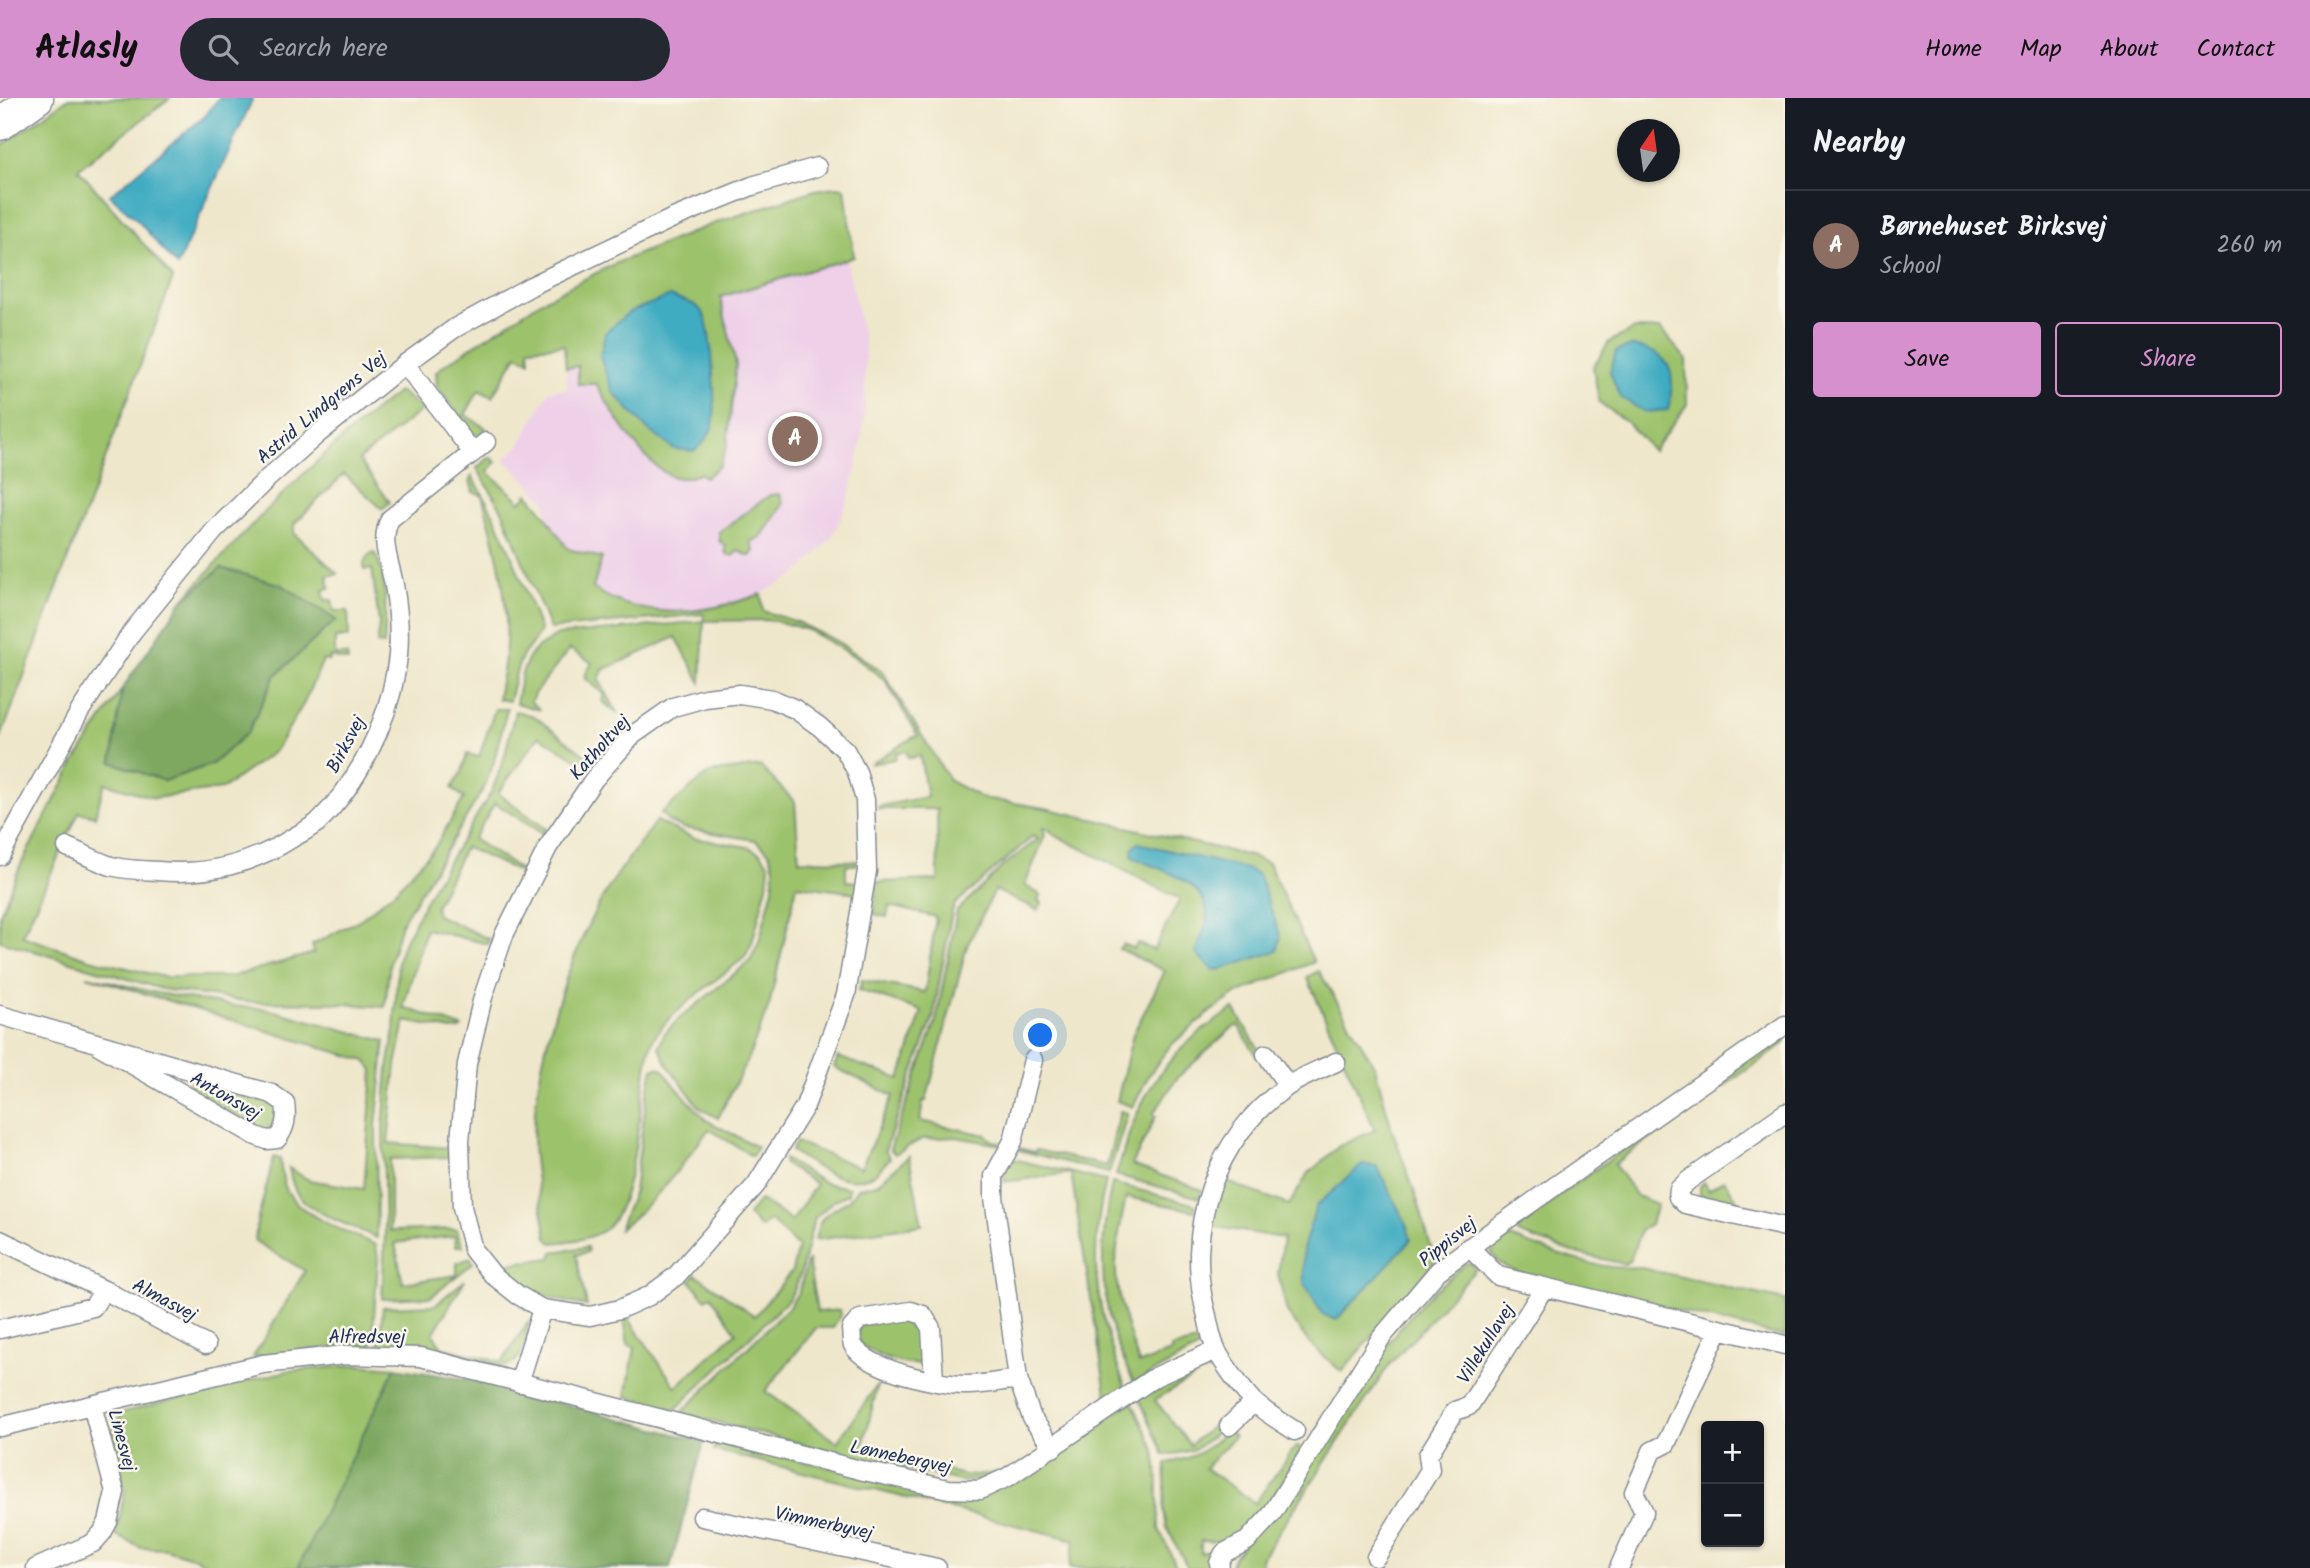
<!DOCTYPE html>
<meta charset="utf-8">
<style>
body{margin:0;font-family:Kalam,sans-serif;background:#242831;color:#f1f3f6}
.controls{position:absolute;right:21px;bottom:21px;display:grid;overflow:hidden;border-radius:7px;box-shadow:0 2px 5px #0004}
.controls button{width:63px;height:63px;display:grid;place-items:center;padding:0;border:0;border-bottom:2px solid #363941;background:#171b24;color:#f1f3f6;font:35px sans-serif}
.compass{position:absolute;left:1617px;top:21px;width:63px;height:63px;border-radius:50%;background:#171b24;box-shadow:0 2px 5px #0004;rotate:13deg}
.you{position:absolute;left:1041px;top:938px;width:24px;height:24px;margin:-18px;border:5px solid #fff;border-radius:50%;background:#1a73e8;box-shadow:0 0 0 10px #1a73e833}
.badge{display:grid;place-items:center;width:46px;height:46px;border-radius:50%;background:#d690ce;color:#fff;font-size:23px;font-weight:700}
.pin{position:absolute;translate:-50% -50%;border:4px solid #fff;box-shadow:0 2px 7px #0006}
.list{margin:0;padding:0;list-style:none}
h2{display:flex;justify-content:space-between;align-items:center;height:91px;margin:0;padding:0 28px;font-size:30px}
h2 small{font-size:23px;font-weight:400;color:#9ea1a6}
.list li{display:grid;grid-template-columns:46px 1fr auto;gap:21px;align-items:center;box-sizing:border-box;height:112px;padding:0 28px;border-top:2px solid #363941}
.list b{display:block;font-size:26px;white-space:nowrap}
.list p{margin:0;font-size:23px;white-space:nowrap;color:#9ea1a6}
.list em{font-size:23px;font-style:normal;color:#9ea1a6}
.actions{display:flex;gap:14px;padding:21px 28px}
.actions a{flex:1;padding:16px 0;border:2px solid #d690ce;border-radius:7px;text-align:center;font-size:24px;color:#d690ce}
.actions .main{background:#d690ce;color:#111}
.icon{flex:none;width:38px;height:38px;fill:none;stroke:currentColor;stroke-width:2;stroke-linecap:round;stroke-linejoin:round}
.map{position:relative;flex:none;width:1785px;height:1470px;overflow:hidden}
header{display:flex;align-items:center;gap:42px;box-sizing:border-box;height:98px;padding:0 35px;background:#d690ce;color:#111}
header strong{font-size:33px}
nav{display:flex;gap:38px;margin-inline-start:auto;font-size:24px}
.search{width:490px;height:63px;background:#242831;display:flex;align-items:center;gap:18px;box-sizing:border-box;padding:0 24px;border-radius:38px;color:#9ea1a6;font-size:26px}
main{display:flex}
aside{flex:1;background:#171b24}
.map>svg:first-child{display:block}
.built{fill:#eed0e8}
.green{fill:#9dc26c;stroke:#5c7865;stroke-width:2}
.forest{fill:#7ea860;stroke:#4c6c5f;stroke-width:2}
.water{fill:#41acc1;stroke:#2e6e90;stroke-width:2}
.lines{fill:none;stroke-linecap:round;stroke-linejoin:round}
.minor-casing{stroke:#858b94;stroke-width:21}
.motorway-casing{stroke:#858b94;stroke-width:35}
.minor{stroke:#fff;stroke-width:18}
.motorway{stroke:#fff;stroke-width:32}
.labels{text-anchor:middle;stroke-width:5;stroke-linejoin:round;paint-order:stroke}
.street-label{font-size:19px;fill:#1b2f5e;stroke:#fbf7ec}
</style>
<header>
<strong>Atlasly</strong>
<div class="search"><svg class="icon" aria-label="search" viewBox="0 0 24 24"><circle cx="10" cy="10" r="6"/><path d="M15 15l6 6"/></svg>Search here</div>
<nav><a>Home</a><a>Map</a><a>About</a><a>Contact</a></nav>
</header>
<main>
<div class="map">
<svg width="1785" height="1470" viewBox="0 0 1785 1470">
<rect width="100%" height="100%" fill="#fbf7ec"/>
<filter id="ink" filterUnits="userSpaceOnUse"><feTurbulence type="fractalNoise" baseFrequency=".0143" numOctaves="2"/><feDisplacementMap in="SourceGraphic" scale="14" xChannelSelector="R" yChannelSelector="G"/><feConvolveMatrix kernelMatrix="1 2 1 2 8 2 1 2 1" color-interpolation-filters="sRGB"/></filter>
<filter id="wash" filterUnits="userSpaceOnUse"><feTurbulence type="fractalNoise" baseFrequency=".00686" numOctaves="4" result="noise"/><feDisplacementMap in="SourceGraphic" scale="28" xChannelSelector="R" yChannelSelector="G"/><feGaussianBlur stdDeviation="1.57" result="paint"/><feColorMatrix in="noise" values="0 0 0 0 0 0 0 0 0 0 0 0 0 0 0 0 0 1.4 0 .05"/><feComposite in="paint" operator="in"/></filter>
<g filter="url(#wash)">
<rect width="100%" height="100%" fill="#efe7cb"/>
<!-- built -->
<path class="built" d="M846,160l19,88v65l-4,35 -9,42 -9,25 -11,24 -20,22 -18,17 -33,18 -18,7 -60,12 -46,-4 -32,-13 -53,-35 -6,-60 -42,-42 14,-11 31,-57 18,-2 -1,-21 12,-2 18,17 55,78 54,16 15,-180z"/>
<!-- green -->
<path class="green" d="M69,0h101l-92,71 95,109 -173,462v-593z
M835,89l10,1 9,69 -134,40 16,67 -9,82 -8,20 -14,12 -5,-5c-5,2 -11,5 -16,5 -32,4 -74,-70 -88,-94h-18v-18l-12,2 -2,-23 -35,3 1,13 -13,-6 -25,42 -13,-7 -14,25 21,13 -5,9 -6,-1 -38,-50 -1,-14 8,-7 101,-66 69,-35 96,-39 105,-35z
M1635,231h25l26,30 1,46 -34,46 -24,-27 -30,-22 -6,-35 16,-25z
M399,293l24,18 -64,51 31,42 -8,7 -38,-35 -50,50v9l44,41 -11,2 3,12 -7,2 2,10h7l2,11h14l1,26 -14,1v17h12l1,6 -18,-4 -1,4 -6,-1 -19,43 -29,48 -53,38 -68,9 -49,-15 -10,33 -16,-4 -57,124 68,23 74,18h66l84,-24 -2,-8 49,-26 36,-30 38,-42 29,-49 -12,-10 10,-16 5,-18 12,3 16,-48h12l-14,56 -9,23 -83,136 -11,38 -5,45 -53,-4 -81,-1 -89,-13 -162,-48v-27l20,-48 54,-103 48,-74 -10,73 52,19 48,-17 36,-32 27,-56 61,-56 -115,-52 -39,33c67,-76 137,-147 217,-210z
M490,359l6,5 -8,10 33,30 7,-8 12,14 28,41 34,9 -9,30c52,35 113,26 168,6l2,17 34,11 38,18 47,31 68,110 32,17 63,10 205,48 18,7 46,99 -78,32 -26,18 -40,34 -21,29 -16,32 -16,-6 16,-67 32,-63 -46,-22 4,-5 11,5 3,-6 17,7 26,-51 -125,-64 -7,-6 -5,-1 2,7 -20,50 15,10 -2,6 4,2 -4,7 -43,-20 -28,56 -41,155h-3l-3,20 66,14 5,5 10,3 -1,2 -44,-8 -34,2 -27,15 -5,-5 46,-128 21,-110 45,-44 36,-28 -5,-3 -78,68 -3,7 -19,107 -48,132 5,8c-6,6 -12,16 -21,19 -28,10 -56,-12 -78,-26l5,-9 65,26 32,-72 -59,-29 4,-10 62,22 22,-68 -63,-21 3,-10 63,12 11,-75 -47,-11 -2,11 -13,-3 3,-32 61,-2 -1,-71h-59l1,-3 48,-9 -7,-41 -12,2 -2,-7 -10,2v6l-26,5 44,-27 4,-1 -33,-56 -30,-23 -47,-27 -35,-10 -68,1 -2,-7 -153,15 -48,-119 -25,-42z
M472,378c30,47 48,101 68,153 -2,10 -13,19 -18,28 -7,13 -9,30 -13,44l-11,-2c2,-15 6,-29 7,-43 6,-54 -9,-110 -23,-161l-9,-3 -3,-12z
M780,396l3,10 -22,33 -10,5 3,9 -4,5 -12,-5 -5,5 -7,-2 -1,-9 -5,-3 -1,-10 51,-37z
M375,455c13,23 11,66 9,92l-7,-1 2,-21 -7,-54 -8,1v-7l6,-9z
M704,523l-3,62 -25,-46 -73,33 -4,10 19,34 -16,-13 3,-6 -21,-18 8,-14 -22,-14 -36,45 -3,8 9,8 -24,-7 6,-30 7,-16 8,-9 21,-13z
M515,613l19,5 61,47 -1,4 -11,-8 -2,3 -42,-26 -41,57 48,36 -3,5 -48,-31 -22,36 49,32 -1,2 -56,-26 -30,60 2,8 52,24 -1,5 -62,-15 -23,78 59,20 -2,2 -8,1 -47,-9 -9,44 -8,78 61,5v9l-59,2v72l66,-2 7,17h-7l-1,-10 -60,7 8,40 54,-8v-12l14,-5 2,5 -42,34 -49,2 3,-64 -2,-106 5,-60 6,-37 4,-70 3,-14 31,-60 60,-97 13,-36z
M760,668l35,36 4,58 58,1v4h-11v16l12,1 -1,11 -60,-8 -28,121 -22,55 -29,57 -18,-10 -31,-41 -10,-20 5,-13 14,-14 72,-59 9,-19 14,-54 1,-21 -5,-15 -14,-12 -71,-12 -15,-6 -8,-9 48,-40z
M656,723l37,17 55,9 13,6 8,12 -2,20 -15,58 -7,14c-23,19 -80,58 -92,83 -5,11 -6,25 -8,37 -6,36 -12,132 -41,153 -16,10 -33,11 -52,13l-5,-5c-6,-37 -17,-78 -13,-116 6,-74 33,-162 70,-227 16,-26 34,-49 52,-74z
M1319,873l56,96 16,59 28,79 16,57 -93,110 -32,-28 -23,-32 -9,-38 5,-36 -73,-12 2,-20 10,-26 67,25 19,-31 31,-28 36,-16 -68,-153z
M87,878l70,17 75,13 35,3 118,32 -9,85 1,112c-23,-11 -64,-24 -79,-43 -6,-9 -7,-17 -9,-27l20,12 55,9 9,-119 -7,-9z
M1234,911l28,45 -4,4 -20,-33 -7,4 -53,48 -25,37 3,2 -24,49 70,25 -2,8 -84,-23c7,-20 12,-42 21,-61 21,-48 53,-79 97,-105z
M1785,935v10l-171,121 23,32 20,8 -6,20 -10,6 -11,30 -5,4 -50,-11 -55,-19 -6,-6z
M657,969l6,2 6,10 37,41 51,27 -5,9 -43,-27c-27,36 -53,73 -90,100l15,-38 13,-96 6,-26z
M195,981l71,22 11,5 4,6 -5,14 -5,4h-9l-72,-40 -1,-7z
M1120,1013l8,2 -19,60 -91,-23 1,-2 16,4 1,-2 71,16z
M909,1058l13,69 -107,15c2,-8 3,-16 8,-22 12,-14 24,-11 35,-30l19,-4z
M274,1059l6,2c1,11 2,22 7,32 14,26 63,42 89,54l2,14 -6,87 -65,4 -54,7 52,-86 -50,-30 2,-19z
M784,1061l41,24 24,5 -1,6 -15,7 -19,18 -13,53 -6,16 -7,12 -113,110 -49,-14 9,-49 -7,-2 -4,-27h4l48,69 60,-55 -25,-36 -5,3 -16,-18 5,-7 60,42 37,-45 6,-24 -28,-27 -9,8 -13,-13 12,-15 32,21 24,-37 -32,-20z
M1013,1061l93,22c-20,80 -9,133 20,208l-19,11 -36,-227 -67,9 3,-16z
M1724,1082l19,28 -43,-12v-10l4,-4 5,8z
M1112,1085l84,22 -1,6 -69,-14c-5,25 -11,50 -10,76 2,31 14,62 23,91l32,-12v-4l31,-7 -5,8 -63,34c-6,-14 -14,-29 -19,-45 -17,-50 -14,-105 -3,-155z
M1510,1139c36,13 89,35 127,30l148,33v37l-269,-65c-13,-6 -24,-11 -26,-26z
M587,1149l1,5 -12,3 11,51c-39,-6 -66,-16 -92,-47l5,-1 6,6 45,-6 2,-6z
M808,1162l9,52 23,-2 1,5 -8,13h-17l-51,63 72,51 41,-58 -16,66 102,25 12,1 27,-4c-15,8 -27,10 -43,9l-107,-24 -172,-44 108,-106 10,-16z
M1466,1165l6,1 4,5 -87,96 -128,194 2,9h-33l4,-11 163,-226 31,-35z
M465,1182l-32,54 10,14 59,14 27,-41c-4,18 -4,42 -26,46l-56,-13 -68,-7 4,-40 52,-2z
M910,1218c16,13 13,24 14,43l-6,5c-24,1 -41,-9 -60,-21v-14l4,-5z
M1209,1264l12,5 -22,7 -44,26 35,45 31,-26 3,6c-25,23 -25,26 -60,30l-25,-57 19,-14z
M358,1267l37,3 -97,200h-84l-19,-10 -29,-9 -25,-1 -25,-13 9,-45 -13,-59 11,-19 164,-41z
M1132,1304l21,44 4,19 2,64 18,39h-108l6,-28 -361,-90 2,-8 248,55z
M1228,1332l6,7 -29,31 50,35 41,-57 6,3c-18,28 -44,84 -79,92 -7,1 -15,0 -22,0v12l13,-3 -3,8 2,10h-25l-21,-40 -3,-16 2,-49c33,-6 37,-11 62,-33z"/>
<!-- forest -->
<path class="forest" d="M221,470l61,17 54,35 -61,56 -27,56 -36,32 -48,17 -52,-19 10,-73 60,-88z
M395,1270l88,14 221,60 -34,126h-372z"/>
<!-- water -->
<path class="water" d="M219,0h34l-76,168 -38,-44 -29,-27 94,-78z
M670,198c12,4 25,6 33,17 8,9 14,98 10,112 -4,12 -9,18 -19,26l-20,-2 -26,-19 -35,-38 -13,-35 5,-24 24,-21z
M1631,248c42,6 46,28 37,64l-23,2 -25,-15 -10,-25 6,-21z
M1138,745l112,27 8,4 23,63 -4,14 -58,19 -7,-1 -16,-15c2,-9 11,-30 11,-38 0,-35 -49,-47 -75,-59l1,-10z
M1362,1067l15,1 30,60 4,14 -75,80 -14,-6 -18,-31 -1,-34 13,-43z"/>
</g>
<g filter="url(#ink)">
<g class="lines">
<defs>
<path id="minor" d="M405,266l68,89
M67,749c15,6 29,14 44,19 14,4 32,4 47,5 49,5 96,-8 136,-34 8,-4 16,-9 23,-14 41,-39 70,-98 79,-153 5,-28 3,-57 -2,-85 -4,-23 -15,-44 -4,-66l96,-77
M0,758l80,-145 52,-79 82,-101 53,-52 52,-46 86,-69 50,-36 76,-42 140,-67 81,-33 65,-19
M0,917l272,79 13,9c2,14 1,25 -8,36l-10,1 -11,-4 -158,-91
M1266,956l22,32
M1033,962l-20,81 -19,35v21l24,182 14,39 21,30
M1785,1015l-96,67 -10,9 -1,8 7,7 100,23
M0,1142l104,50 102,55
M1469,1149l29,29 287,69
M0,1231l93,-22 11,-17
M934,1283l-3,-53 -8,-13 -12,-4 -51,8 -9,10c1,5 0,12 2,16 13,24 85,40 111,40 17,1 37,-4 54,-6
M519,1285l23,-74 48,7 30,-7 29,-13 27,-20 80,-91 49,-79 41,-111 21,-124 -2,-71 -8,-28 -12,-22 -25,-23 -25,-18 -23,-10 -32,-5 -35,4 -32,9 -40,28 -39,44 -46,68 -44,88 -21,62 -16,67 -7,77 2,66 11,43 20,25 25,20 24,14
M1229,1328l25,-24
M0,1329l263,-63 82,-9 76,2 443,114 85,18 31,1 28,-13 147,-100 61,-27
M1295,1333c-13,-9 -28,-17 -40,-28 -8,-7 -36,-45 -40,-56 -4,-10 -6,-21 -8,-31 -24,-84 7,-180 81,-230 15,-10 32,-16 48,-24
M702,1419l235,51
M1376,1459l54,-87 -2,-15 27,-44 14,-5 75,-118
M36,1470l57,-25 9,-10 6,-11 7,-30 -23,-87
M1220,1470l-1,-5 5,-10 23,-12 24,-26 110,-177 57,-67 66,-49 281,-197
M1619,1470l25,-56 -10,-20 18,-41 14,-7 53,-115"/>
<path id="motorway" d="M0,26l37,-26"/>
</defs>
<!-- minor casing -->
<use href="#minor" class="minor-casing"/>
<!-- motorway casing -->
<use href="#motorway" class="motorway-casing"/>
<!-- minor -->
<use href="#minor" class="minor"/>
<!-- motorway -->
<use href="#motorway" class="motorway"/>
</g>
</g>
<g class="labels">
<!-- street labels -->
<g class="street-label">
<text transform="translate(321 309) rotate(-40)" y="7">Astrid Lindgrens Vej</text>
<text transform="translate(345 646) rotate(-62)" y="7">Birksvej</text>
<text transform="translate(599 649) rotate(-48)" y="7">Katholtvej</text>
<text transform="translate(226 997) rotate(30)" y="7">Antonsvej</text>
<text transform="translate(1447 1143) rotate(-39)" y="7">Pippisvej</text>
<text transform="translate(165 1201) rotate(28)" y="7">Almasvej</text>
<text x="367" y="1245">Alfredsvej</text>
<text transform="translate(1485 1245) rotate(-58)" y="7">Villekullavej</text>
<text transform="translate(123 1342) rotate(75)" y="7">Linesvej</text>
<text transform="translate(901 1358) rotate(12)" y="7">Lønnebergvej</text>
<text transform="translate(824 1424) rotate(12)" y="7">Vimmerbyvej</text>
</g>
</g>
</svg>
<div class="controls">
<button>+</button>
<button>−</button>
</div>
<svg class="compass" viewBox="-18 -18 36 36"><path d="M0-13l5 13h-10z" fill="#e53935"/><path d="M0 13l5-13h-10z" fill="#9ea1a6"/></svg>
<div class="you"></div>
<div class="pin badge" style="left:795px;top:341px;background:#8d6e63">A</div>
</div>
<aside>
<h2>Nearby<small></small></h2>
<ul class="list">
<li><span class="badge" style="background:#8d6e63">A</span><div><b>Børnehuset Birksvej</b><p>School</p></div><em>260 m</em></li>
</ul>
<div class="actions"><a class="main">Save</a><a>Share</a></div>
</aside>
</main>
